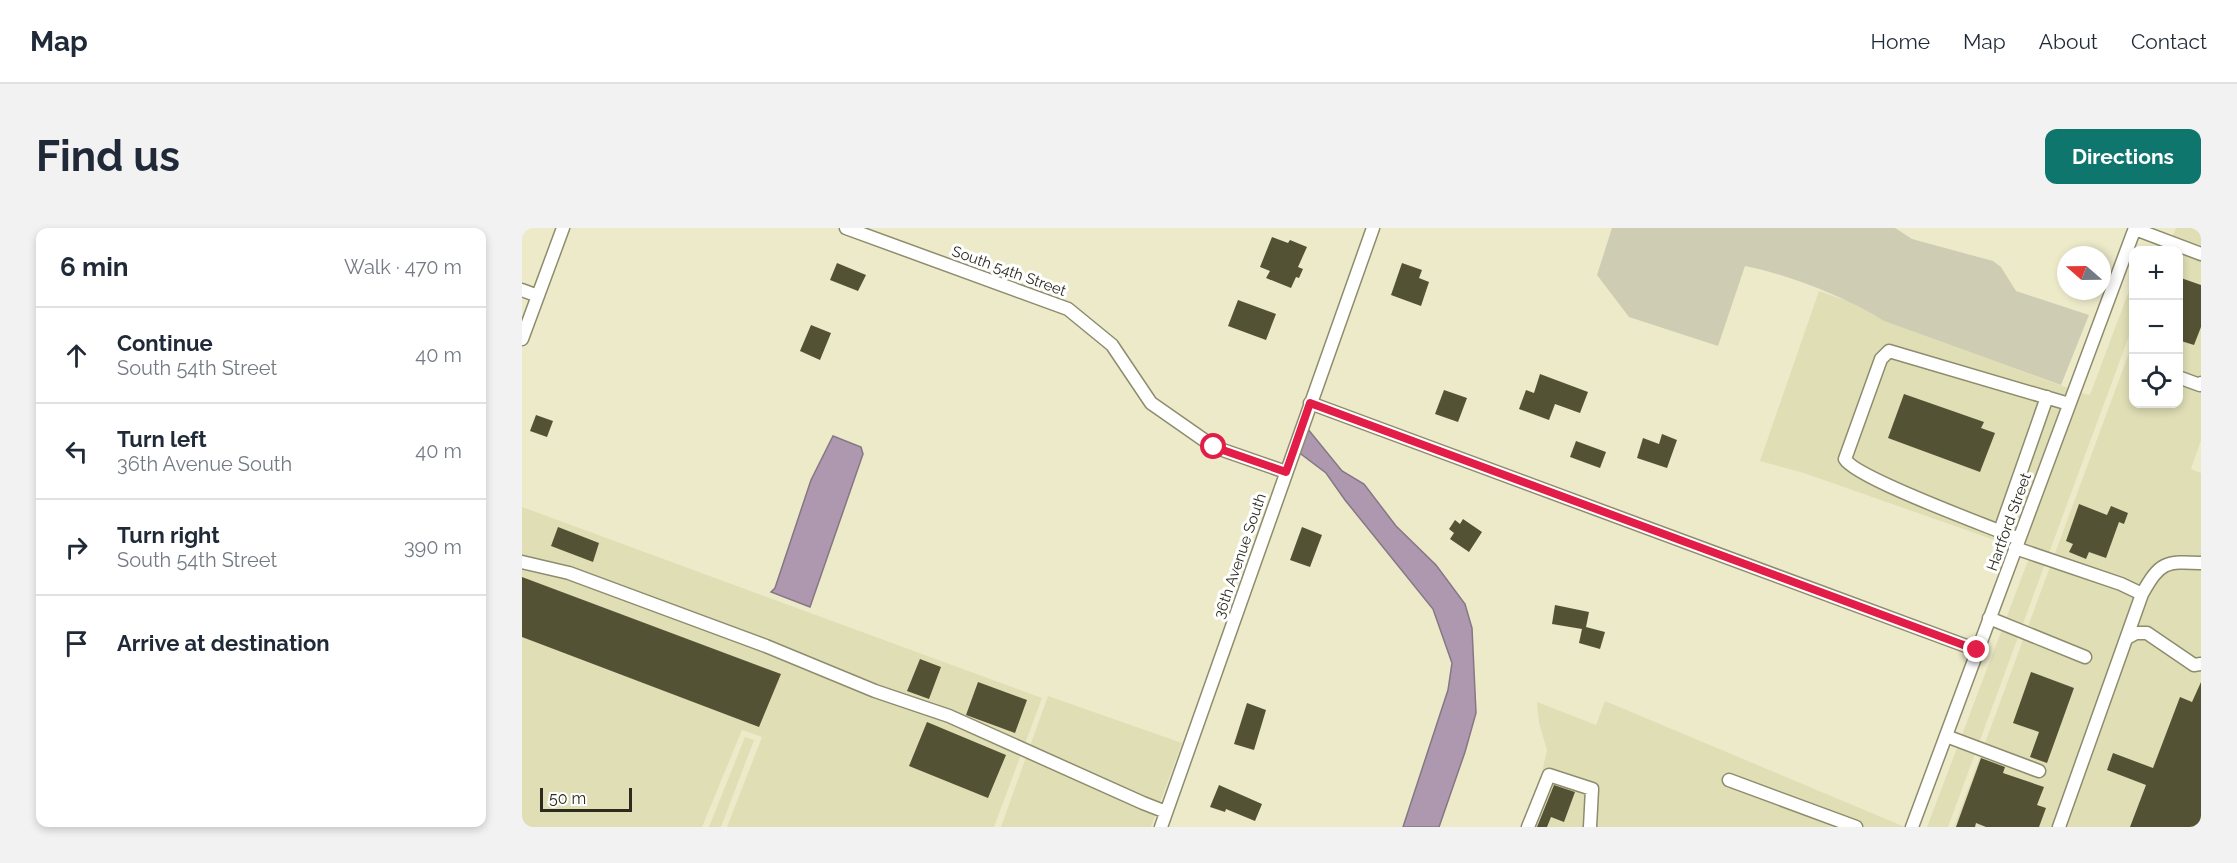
<!DOCTYPE html>
<meta charset="utf-8">
<style>
body{margin:0;font-family:Raleway,sans-serif;background:#f2f2f3;color:#1f2937}
.controls{position:absolute;right:18px;top:18px;display:grid;overflow:hidden;border-radius:12px;box-shadow:0 3px 9px #0003}
.controls button{width:54px;height:54px;display:grid;place-items:center;padding:0;border:0;border-bottom:2px solid #e0e1e3;background:#fff;color:#1f2937;font:30px sans-serif}
.compass{position:absolute;left:1535px;top:18px;width:54px;height:54px;border-radius:50%;background:#fff;box-shadow:0 3px 9px #0003;rotate:290deg}
.scale{position:absolute;left:18px;bottom:15px;width:92px;box-sizing:border-box;padding-left:6px;border:3px solid #2c2b1e;border-top:0;font-size:16px;line-height:21px;white-space:nowrap;color:#2c2b1e;-webkit-text-stroke:4px #fff;paint-order:stroke}
.stop{position:absolute;width:18px;height:18px;margin:-14px;border:4px solid #e11d48;border-radius:50%;background:#fff}
.stop.end{background:#e11d48;border-color:#fff;box-shadow:0 2px 6px #0008}
.list{margin:0;padding:0;list-style:none}
h2{display:flex;justify-content:space-between;align-items:center;height:78px;margin:0;padding:0 24px;font-size:26px}
h2 small{font-size:20px;font-weight:400;color:#747a83}
.list li{display:grid;grid-template-columns:39px 1fr auto;gap:18px;align-items:center;box-sizing:border-box;height:96px;padding:0 24px;border-top:2px solid #e0e1e3}
.list b{display:block;font-size:22px;white-space:nowrap}
.list p{margin:0;font-size:20px;white-space:nowrap;color:#747a83}
.list em{font-size:20px;font-style:normal;color:#747a83}
.icon{flex:none;width:33px;height:33px;fill:none;stroke:currentColor;stroke-width:2;stroke-linecap:round;stroke-linejoin:round}
.map{position:relative;flex:none;width:1679px;height:599px;overflow:hidden;border-radius:12px}
header{display:flex;align-items:center;gap:36px;box-sizing:border-box;height:84px;padding:0 30px;background:#fff;border-bottom:2px solid #e0e1e3}
header strong{font-size:28px}
nav{display:flex;gap:33px;margin-inline-start:auto;font-size:21px}
.intro{display:flex;align-items:center;justify-content:space-between;box-sizing:border-box;height:144px;padding:0 36px}
h1{margin:0;font-size:42px}
.button{padding:15px 27px;border-radius:12px;background:#0f766e;color:#fff;font-size:21px;font-weight:700}
main{display:flex;gap:36px;padding:0 36px}
aside{flex:1;background:#fff;border-radius:12px;box-shadow:0 3px 9px #0003}
.map>svg:first-child{display:block}
.built{fill:#e0deb5}
.green{fill:#cecdb3}
.water{fill:#ad98af;stroke:#867784;stroke-width:1.5}
.building{fill:#545235}
.lines{fill:none;stroke-linecap:round;stroke-linejoin:round}
.minor-casing{stroke:#8d8c6d;stroke-width:15}
.minor{stroke:#fff;stroke-width:12}
.route{stroke:#e11d48;stroke-width:8}
.labels{text-anchor:middle;stroke-width:6;stroke-linejoin:round;paint-order:stroke}
.street-label{font-size:15px;fill:#2c2b1e;stroke:#fff}
</style>
<header>
<strong>Map</strong>
<nav><a>Home</a><a>Map</a><a>About</a><a>Contact</a></nav>
</header>
<div class="intro"><h1>Find us</h1><a class="button">Directions</a></div>
<main>
<aside>
<h2>6 min<small>Walk · 470 m</small></h2>
<ul class="list">
<li><svg class="icon" aria-label="ahead" viewBox="0 0 24 24"><path d="M12 20V5M6 11l6-6 6 6"/></svg><div><b>Continue</b><p>South 54th Street</p></div><em>40 m</em></li>
<li><svg class="icon" aria-label="left" viewBox="0 0 24 24"><path d="M17 20v-9H6M10 6l-5 5 5 5"/></svg><div><b>Turn left</b><p>36th Avenue South</p></div><em>40 m</em></li>
<li><svg class="icon" aria-label="right" viewBox="0 0 24 24"><path d="M7 20v-9h11M14 6l5 5-5 5"/></svg><div><b>Turn right</b><p>South 54th Street</p></div><em>390 m</em></li>
<li><svg class="icon" aria-label="arrive" viewBox="0 0 24 24"><path d="M6 21V4h12l-3 4 3 4H6"/></svg><div><b>Arrive at destination</b></div></li>
</ul>
</aside>
<div class="map">
<svg width="1679" height="599" viewBox="0 0 1679 599">
<rect width="100%" height="100%" fill="#eceac9"/>
<!-- built -->
<path class="built" d="M1654,0h25v212l-10,29 10,4v354h-247l179,-485 1,62h44v-154h-11z
M1611,52v45l-185,502h-21l104,-274 -8,-4 58,-156 9,2z
M1297,63l42,15 23,15 184,67 -59,157 -205,-72 -44,-12z
M0,279l520,191 -48,129h-267l35,-90 -20,-7 -40,97h-180z
M526,468l134,47 -31,84h-150z
M1083,473l300,126h-383l14,-27 11,-50 -8,-27 -2,-21 59,23z
M223,509l9,3 -33,87h-12z"/>
<!-- green -->
<path class="green" d="M1090,0h283l17,11 81,22 8,6 15,24 73,24 -28,70 -177,-64c-36,-23 -97,-47 -139,-55l-27,80 -89,-29 -32,-42z"/>
<!-- water -->
<path class="water" d="M785,200l35,43 22,13 32,42 40,39 29,39 7,24 4,85 -11,39 -26,75h-36l45,-137 4,-27 -19,-54 -88,-109 -19,-27 -29,-22z
M311,208l28,11 2,7 -53,153 -39,-15 4,-4 36,-108z"/>
<!-- building -->
<path class="building" d="M750,9l16,6 2,-3 17,7 -9,20 5,2 -4,9 -3,-1 -5,11 -25,-10 4,-7 -10,-4z
M315,35l29,12 -8,16 -28,-11z
M880,35l20,7 -3,8 10,4 -8,24 -30,-11z
M1656,49l23,8v42l-7,18 -16,-5z
M716,72l38,14 -10,26 -38,-14z
M289,97l20,8 -11,27 -20,-9z
M1018,146l48,18 -8,21 -25,-9 -6,16 -30,-11 7,-19 8,3z
M922,162l23,8 -9,24 -23,-8z
M1382,166l80,28 -3,6 14,5 -15,39 -92,-34z
M14,187l17,6 -6,16 -17,-6z
M1140,206l15,6 -10,28 -30,-10 6,-20 16,6z
M1054,213l30,11 -6,16 -30,-11z
M1557,276l28,11 4,-9 17,7 -4,11 -5,-2 -13,36 -17,-6 -3,7 -17,-7 4,-8 -7,-3z
M941,291l19,13 -13,20 -19,-13 4,-6 -5,-4 6,-9 5,4z
M36,299l41,16 -6,19 -42,-16z
M780,299l20,8 -12,32 -20,-7z
M0,349l259,97 -22,53 -237,-90z
M1033,377l34,7 -3,15 19,5 -5,17 -21,-6 3,-14 -30,-5z
M398,431l21,8 -12,32 -22,-8z
M1509,444l43,16 -27,75 -17,-6 9,-25 -26,-9z
M456,454l49,18 -12,33 -49,-18z
M1679,454v145h-71l16,-42 -39,-15 6,-17 40,15 27,-71 12,5z
M725,475l19,7 -12,40 -20,-6z
M405,494l79,33 -18,43 -79,-32z
M1459,530l24,9 -2,6 41,14 -7,18 9,3 -7,19h-53l-10,-4 -1,4h-19z
M697,557l43,19 -7,17 -29,-12 -1,3 -15,-5z
M1032,557l21,7 -11,30 -13,-5 -4,10h-10z"/>
<g class="lines">
<defs>
<path id="minor" d="M324,0l222,81 44,36 39,58 63,44 72,25
M1613,1l66,25
M0,62l16,6
M0,111l41,-111
M1656,149l22,8 1,-2
M788,175l667,247
M1478,303l47,-134
M1497,311c-28,-12 -164,-61 -174,-80l36,-100 8,-8 180,53
M1493,320l106,36 21,10
M0,334l47,11 197,73 109,45 74,25 194,87 23,9
M1467,390l96,39
M1605,410l9,-5h11l47,32 7,-1
M1424,508l93,35
M1207,552l127,47
M639,599l212,-599
M1006,599l21,-52 43,14 -2,38
M1390,599l223,-599
M1537,599l83,-233c18,-32 23,-33 59,-31"/>
</defs>
<!-- minor casing -->
<use href="#minor" class="minor-casing"/>
<!-- minor -->
<use href="#minor" class="minor"/>
</g>
<g class="lines">
<!-- route -->
<path class="route" d="M692,219l72,25 24,-69 667,247"/>
</g>
<g class="labels">
<!-- street labels -->
<g class="street-label">
<text transform="translate(487 43) rotate(20)" y="5">South 54th Street</text>
<text transform="translate(1487 294) rotate(-70)" y="5">Hartford Street</text>
<text transform="translate(718 328) rotate(-71)" y="5">36th Avenue South</text>
</g>
</g>
</svg>
<div class="controls">
<button>+</button>
<button>−</button>
<button><svg class="icon" aria-label="locate" viewBox="0 0 24 24"><circle cx="12" cy="12" r="6"/><path d="M12 2v4M12 18v4M2 12h4M18 12h4"/></svg></button>
</div>
<svg class="compass" viewBox="-18 -18 36 36"><path d="M0-13l5 13h-10z" fill="#e53935"/><path d="M0 13l5-13h-10z" fill="#747a83"/></svg>
<div class="scale">50 m</div>
<div class="stop" style="left:692px;top:219px"></div>
<div class="stop end" style="left:1455px;top:422px"></div>
</div>
</main>
